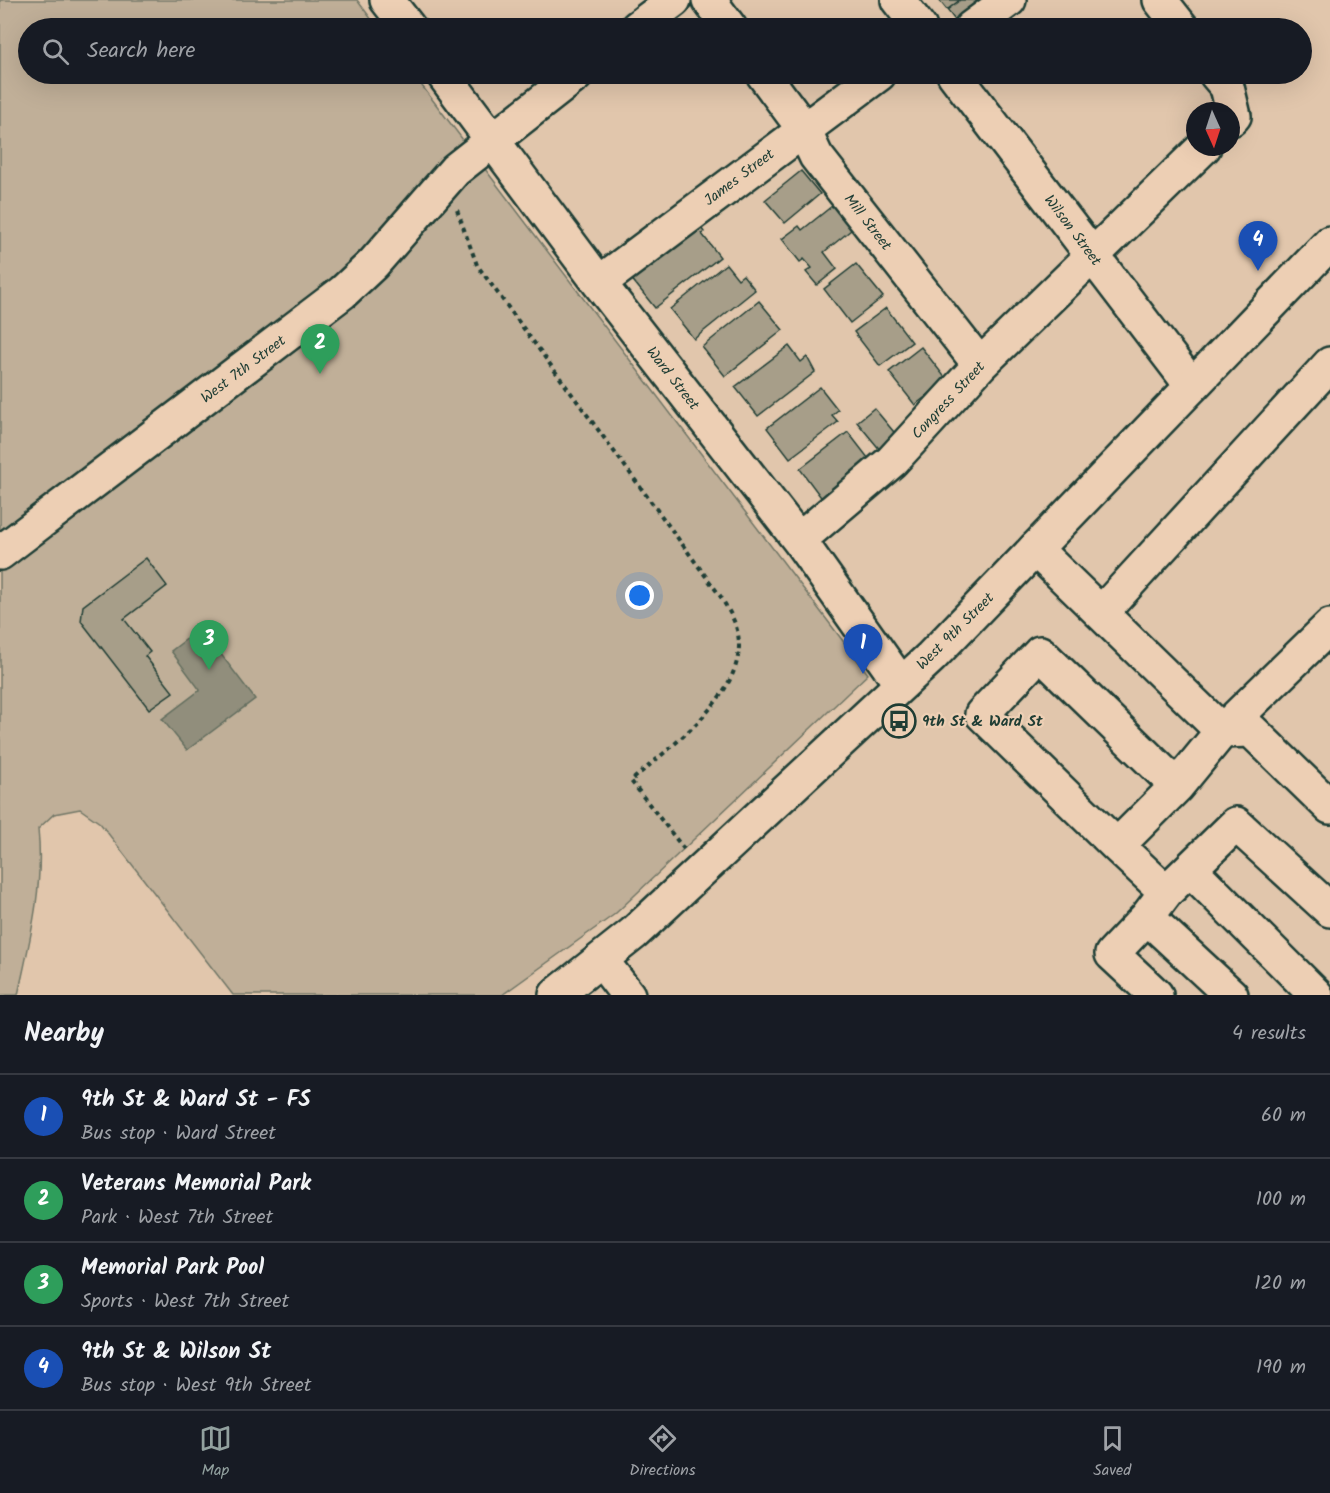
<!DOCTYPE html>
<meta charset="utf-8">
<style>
body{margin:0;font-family:Kalam,sans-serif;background:#242831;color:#f1f3f6}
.compass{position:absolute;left:1186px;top:102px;width:54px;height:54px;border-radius:50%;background:#171b24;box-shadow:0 6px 24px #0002;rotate:177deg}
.you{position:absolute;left:640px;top:596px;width:21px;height:21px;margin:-15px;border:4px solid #fff;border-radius:50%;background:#1a73e8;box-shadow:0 0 0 9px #1a73e833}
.badge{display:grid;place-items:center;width:39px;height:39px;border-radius:50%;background:#92a19f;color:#fff;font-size:20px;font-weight:700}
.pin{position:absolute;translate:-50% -50px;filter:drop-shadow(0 2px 3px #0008)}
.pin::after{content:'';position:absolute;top:32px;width:21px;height:18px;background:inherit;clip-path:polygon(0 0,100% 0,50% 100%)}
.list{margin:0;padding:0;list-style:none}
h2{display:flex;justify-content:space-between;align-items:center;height:78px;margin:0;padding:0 24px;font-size:26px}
h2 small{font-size:20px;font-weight:400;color:#9ea1a6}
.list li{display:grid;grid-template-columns:39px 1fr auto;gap:18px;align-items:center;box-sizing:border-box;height:84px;padding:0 24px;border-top:2px solid #363941}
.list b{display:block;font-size:22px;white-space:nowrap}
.list p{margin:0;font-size:20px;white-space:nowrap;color:#9ea1a6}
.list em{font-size:20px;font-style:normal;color:#9ea1a6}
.icon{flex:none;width:33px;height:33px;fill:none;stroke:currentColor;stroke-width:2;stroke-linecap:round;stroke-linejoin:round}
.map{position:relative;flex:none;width:1330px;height:995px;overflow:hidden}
.search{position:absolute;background:#171b24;box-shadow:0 6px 24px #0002;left:18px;right:18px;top:18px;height:66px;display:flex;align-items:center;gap:15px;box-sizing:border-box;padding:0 21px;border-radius:33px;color:#9ea1a6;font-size:22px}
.sheet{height:414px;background:#171b24}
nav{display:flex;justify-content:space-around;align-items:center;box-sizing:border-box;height:84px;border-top:2px solid #363941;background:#171b24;font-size:16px;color:#9ea1a6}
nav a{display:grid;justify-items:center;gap:3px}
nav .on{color:#92a19f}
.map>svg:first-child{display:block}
.green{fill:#c0af98;stroke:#707666;stroke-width:1.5}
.water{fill:#918e7b;stroke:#636e5f;stroke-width:1.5}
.building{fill:#a79e89;stroke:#1f3d34;stroke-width:1.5}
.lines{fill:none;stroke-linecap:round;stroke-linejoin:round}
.minor-casing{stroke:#1f3d34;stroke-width:38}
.major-casing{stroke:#1f3d34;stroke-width:38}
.path{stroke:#1f3d34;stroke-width:4;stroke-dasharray:4.5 4.5;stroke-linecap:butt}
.minor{stroke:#edcfb4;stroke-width:33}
.major{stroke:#edcfb4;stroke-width:33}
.labels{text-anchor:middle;stroke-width:4.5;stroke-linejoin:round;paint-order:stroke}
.street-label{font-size:15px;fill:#1f3d34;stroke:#edcfb4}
.poi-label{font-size:15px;font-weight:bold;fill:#1f3d34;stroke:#edcfb4;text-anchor:start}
</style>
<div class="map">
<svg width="1330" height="995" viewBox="0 0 1330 995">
<rect width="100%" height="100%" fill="#e1c6ac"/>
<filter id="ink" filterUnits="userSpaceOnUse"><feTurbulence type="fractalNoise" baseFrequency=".0167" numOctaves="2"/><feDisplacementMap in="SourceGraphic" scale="12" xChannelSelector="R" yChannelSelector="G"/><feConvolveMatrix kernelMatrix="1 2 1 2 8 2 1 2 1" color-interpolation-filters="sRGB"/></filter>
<g filter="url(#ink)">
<!-- green -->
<path class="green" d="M0,0h357l21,28h-350v46h385l455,600 -253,240 -113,81h-269l-133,-172 -20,-14 -26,5 -16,15c6,57 -8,111 -20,166h-18z"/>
<!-- water -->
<path class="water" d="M201,628l54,71 -68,51 -25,-31 38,-29 -29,-39z"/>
<!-- building -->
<path class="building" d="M939,0h21l-13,10z
M960,0h33l-35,24 -11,-14z
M801,171l19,23 -35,29 -20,-23z
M837,202l19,24 -32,26 13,17 -20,16 -11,-13 6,-4 -8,-9 -4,3 -18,-23 17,-13 3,4z
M699,225l5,7 -2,2 18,23 -65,51 -24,-30z
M726,264l12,15 5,-4 12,15 -61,49 -24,-30z
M856,264l27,33 -33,26 -26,-34z
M759,301l24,29 -58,46 -23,-29z
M886,308l26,34 -32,24 -26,-34z
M789,346l12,16 6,-5 8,15 -57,44 -23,-29z
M921,347l26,33 -32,25 -26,-33z
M820,387l18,23 -6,5 6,7 -48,36 -23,-30z
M874,408l24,29 -17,14 -24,-29z
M848,432l24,31 -49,37 -23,-31z
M146,558l21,28 -43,33 26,33 -5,4 28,36 -24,17 -68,-88 2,-15z"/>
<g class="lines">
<defs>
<path id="minor" d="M387,0l22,28
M709,0l21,28
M898,0l22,28
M1160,0l22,28
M637,28l37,-28
M971,28l38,-28
M443,74l156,209 200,257 102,144
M763,74l40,54 13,28 164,209
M954,74l238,312
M1216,74l11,13 7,29 -3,3
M599,283l280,-209
M799,540l93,-79 88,-96 224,-218
M1035,549l187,182 29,-1 79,77
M0,553l343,-261 30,-28 82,-94 122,-96
M1102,612l228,-248
M1177,786l-137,-133 -58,61 135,132 60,-60 45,-55 108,-105
M1117,846l49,46
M1190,869l126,126
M1147,917l-35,37 44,41
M601,960l27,35
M1231,995l-84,-78 19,-25 70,-68 94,86"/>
<path id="major" d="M556,995l78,-62 297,-276 399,-414"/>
</defs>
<!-- minor casing -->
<use href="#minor" class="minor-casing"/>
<!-- major casing -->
<use href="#major" class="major-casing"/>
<!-- path -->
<path class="path" d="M457,210l20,55 244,332c6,11 13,21 16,33 16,60 -68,117 -106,151l53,68"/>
<!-- minor -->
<use href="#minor" class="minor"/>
<!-- major -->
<use href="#major" class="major"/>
</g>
</g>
<!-- icons -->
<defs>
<symbol id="bus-ring" viewBox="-11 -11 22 22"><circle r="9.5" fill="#edcfb4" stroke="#1f3d34" stroke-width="1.5"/><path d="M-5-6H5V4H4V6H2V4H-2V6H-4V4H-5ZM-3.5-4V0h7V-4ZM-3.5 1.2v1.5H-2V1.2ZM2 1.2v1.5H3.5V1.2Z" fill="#1f3d34"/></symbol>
</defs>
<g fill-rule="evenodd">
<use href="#bus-ring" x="880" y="702" width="38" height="38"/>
</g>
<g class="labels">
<!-- street labels -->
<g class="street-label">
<text transform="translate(739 177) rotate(-37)" y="5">James Street</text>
<text transform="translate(868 222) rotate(52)" y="5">Mill Street</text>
<text transform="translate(1073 230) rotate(53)" y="5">Wilson Street</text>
<text transform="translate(243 369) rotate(-37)" y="5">West 7th Street</text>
<text transform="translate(673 378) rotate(52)" y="5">Ward Street</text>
<text transform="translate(948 400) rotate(-47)" y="5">Congress Street</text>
<text transform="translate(955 631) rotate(-45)" y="5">West 9th Street</text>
</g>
<!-- poi labels -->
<g class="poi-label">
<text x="922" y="726">9th St &amp; Ward St</text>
</g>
</g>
</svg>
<svg class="compass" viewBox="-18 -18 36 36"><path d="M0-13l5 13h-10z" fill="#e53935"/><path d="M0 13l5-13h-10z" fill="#9ea1a6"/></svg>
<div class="you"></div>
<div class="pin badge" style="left:863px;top:674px;background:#1a4fb4">1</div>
<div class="pin badge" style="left:320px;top:374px;background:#2e9e5b">2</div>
<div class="pin badge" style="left:209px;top:670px;background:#2e9e5b">3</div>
<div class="pin badge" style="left:1258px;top:271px;background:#1a4fb4">4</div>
<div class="search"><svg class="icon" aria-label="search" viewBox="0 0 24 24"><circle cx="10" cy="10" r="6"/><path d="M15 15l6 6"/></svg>Search here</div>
</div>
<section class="sheet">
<h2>Nearby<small>4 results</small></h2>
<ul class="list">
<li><span class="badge" style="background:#1a4fb4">1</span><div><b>9th St &amp; Ward St - FS</b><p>Bus stop · Ward Street</p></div><em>60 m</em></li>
<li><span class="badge" style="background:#2e9e5b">2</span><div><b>Veterans Memorial Park</b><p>Park · West 7th Street</p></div><em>100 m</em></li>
<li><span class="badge" style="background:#2e9e5b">3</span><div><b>Memorial Park Pool</b><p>Sports · West 7th Street</p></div><em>120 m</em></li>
<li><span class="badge" style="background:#1a4fb4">4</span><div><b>9th St &amp; Wilson St</b><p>Bus stop · West 9th Street</p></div><em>190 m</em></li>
</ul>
</section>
<nav>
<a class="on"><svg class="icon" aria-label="map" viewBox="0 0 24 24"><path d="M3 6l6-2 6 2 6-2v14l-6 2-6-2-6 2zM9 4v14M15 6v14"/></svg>Map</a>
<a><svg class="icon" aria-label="directions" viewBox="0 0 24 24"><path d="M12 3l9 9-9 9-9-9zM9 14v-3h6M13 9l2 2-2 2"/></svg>Directions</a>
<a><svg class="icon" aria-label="saved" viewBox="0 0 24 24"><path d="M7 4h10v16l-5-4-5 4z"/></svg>Saved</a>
</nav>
